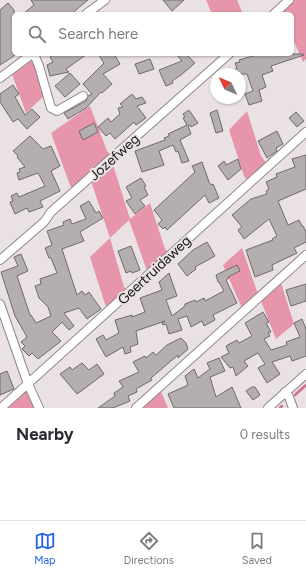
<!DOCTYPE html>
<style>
body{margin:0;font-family:Figtree,sans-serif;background:#f2f2f3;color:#2b2b33}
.compass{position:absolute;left:210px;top:68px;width:36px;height:36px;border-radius:50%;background:#fff;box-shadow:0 1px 3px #0004;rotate:314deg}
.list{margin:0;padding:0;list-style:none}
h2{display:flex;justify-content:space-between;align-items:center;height:52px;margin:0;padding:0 16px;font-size:17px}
h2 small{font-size:13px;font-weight:400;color:#7c7c81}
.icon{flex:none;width:22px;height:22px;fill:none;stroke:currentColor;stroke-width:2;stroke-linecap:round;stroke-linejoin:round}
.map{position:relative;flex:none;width:306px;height:408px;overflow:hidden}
.search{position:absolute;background:#fff;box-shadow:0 1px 3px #0004;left:12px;right:12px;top:12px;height:44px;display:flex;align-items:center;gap:10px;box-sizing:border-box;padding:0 14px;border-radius:6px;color:#7c7c81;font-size:15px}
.sheet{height:112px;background:#fff}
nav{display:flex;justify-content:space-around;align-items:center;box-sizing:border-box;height:56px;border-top:1px solid #e1e1e2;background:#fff;font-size:11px;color:#7c7c81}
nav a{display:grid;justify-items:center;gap:2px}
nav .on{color:#2563eb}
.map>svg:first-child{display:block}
.grass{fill:#e795aa}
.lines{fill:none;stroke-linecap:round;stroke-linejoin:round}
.stream{stroke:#d16f8b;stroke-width:2.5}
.building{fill:#b5aeb0;stroke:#706a6b}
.street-casing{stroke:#8e8789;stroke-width:10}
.street{stroke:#fff;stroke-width:8}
.labels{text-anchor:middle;stroke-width:4;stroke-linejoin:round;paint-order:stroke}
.street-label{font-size:14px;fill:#161414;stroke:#e9e1e3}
</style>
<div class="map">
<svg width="306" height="408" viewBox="0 0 306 408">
<rect width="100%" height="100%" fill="#e9e1e3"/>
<!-- grass -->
<path class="grass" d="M206,0h31l6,14h-31z
M294,0h12v59l-3,3 -11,-25v-23h-9l-2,-3z
M30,61c9,1 13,25 15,34l-19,18 -14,-39z
M90,106l17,45 4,5 -38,34 -3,-5 -19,-52z
M247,111l14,45 6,8 -19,17 -4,-5 -15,-46z
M110,163l4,5 16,51 20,-16 15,46 4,4 -20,19 -3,-4 -17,-48 -19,18 14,49 4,4 -19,18 -4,-5 -15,-47 20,-19 -19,-57z
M242,248l16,46 -16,14 -19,-43z
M281,283l13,41 -18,15 -15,-38z
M160,389l8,19h-27z
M25,391h3l8,17h-30z"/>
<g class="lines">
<!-- stream -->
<path class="stream" d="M295,395l11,-10
M280,408l2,-2"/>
</g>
<!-- building -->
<path class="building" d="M31,0h57l-17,14h-48l11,-9z
M163,0h21l-12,11z
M8,3l6,7v46l-14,9v-55z
M54,54h33l-21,15 3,3 -19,4 -3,-11 6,-3 -3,-5z
M98,54h16l6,10 -17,10 9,10 -10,9 -1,-1 -15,16 -18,11 -4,-6 22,-12 2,-5 4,-2 -9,-10 21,-21z
M176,54h10l9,9 -14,12 -9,6 1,2 -7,3 -7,-16 23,-9z
M260,54h43l1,1 -33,11 2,5 -11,4 4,12 -7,3 3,11 -13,4 -4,-11 8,-3 -6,-17h-19l9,-6 -2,-5 5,-1 -1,-2z
M150,59l4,10 -15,5 -4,-10z
M70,73l10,11 -15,13 -10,-11z
M13,85l6,9 -4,3 10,18 7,-6 8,8 -13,12 -9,-10 -5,3 -13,-20v-8z
M132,94l4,5 6,-2 4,6 -9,3 9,12 -10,7 -2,-3 -19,17 -5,-6 -4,3 -8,-9 10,-9 3,4 9,-8 -2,-6 5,-1 -3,-3z
M189,110l9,13 -7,4 -1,-2 -2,1 3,8 -11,6 9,21 -7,2 -4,-12 -2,1 -3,-7 -14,6 5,14 -22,7 -7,-21 30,-11 -1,-2 5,-2 -1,-2 19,-9 -4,-7 2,-1 -2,-3z
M217,110l6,21 -7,2 -6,-20z
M296,112l8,9 -7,6 -8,-9z
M94,123l4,9 -15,8 -4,-9z
M277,131l6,13 -7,4 1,3 -10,7 -9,-17z
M30,136l13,13 8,-3 9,20 -9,5 9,20 -20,10 3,6 -14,5 -2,-4 -12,6 -5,-12 3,-1 -2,-5 6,-3 2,4 26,-11 -7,-13 -19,7 -2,-7 3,-1 -1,-3 6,-2 -8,-10 1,-1 -5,-5z
M306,155v34l-28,12 10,24 11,-5 3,6h1l3,6v10l-12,6 3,5 -25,12 1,5 -18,7 -9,-27 27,-10 -1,-1 5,-3 -8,-17 -25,20 -6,-9 4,-3 -10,-12 19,-16 16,-5 -1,-3 3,-2 -3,-7 11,-5 -1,-3 19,-7 -3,-8z
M238,159l3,10 -13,11 -10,-14 6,-5 2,4z
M202,162l7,20 2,3 2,-1 6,14 -10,5 -4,-8 -38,35 -2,-3 -2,2 -5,-5 4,-4 -8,-10 41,-38 -3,-6z
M141,178l5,8 -2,1 4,8 -8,5 5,6 -10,8 -9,-13 6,-3 -6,-11z
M89,201l7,12 3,-2 4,7 -23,14 4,9 -22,8 15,46 5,-4 3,4 4,-3 12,17 -14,10 -8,-11 -15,5 10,13 -5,4 -7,-8 -10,10 9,9 -23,18 -6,-6 -3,3 -7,-7 3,-3 -4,-4 6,-5 -12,-21 -14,-44 17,-6 -4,-9 7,-3 7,17 -11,5 13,39h1l5,8 15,-7 -3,-9 -9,-9 -4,-12 6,-2 -1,-5 17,-6 -6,-15h-2l-4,-10 7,-3 -5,-14 17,-6 -1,-3 7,-3 2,5 14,-5 -6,-13z
M207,242l8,14 -20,11 1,2 -9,7 -9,-12 15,-14z
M131,246l9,24 -8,3 -1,-2 -5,2 -8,-22z
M237,265l3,6 -12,6 1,1 -3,2 11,23 -24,12 2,5 -11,6 -2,-5 -11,6 -4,-11 -9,3 4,11 -13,4 -3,-10 -3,1 -1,-2 3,-2 -29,10 2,13 -8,3 1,5 -6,2 -2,-7 -17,10 -10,-18 7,-4 3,5 13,-7 -4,-13 17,-5v2l13,-5 -5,-14 22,-8 -3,-8 10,-9 8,23 -11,4 6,16 13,-10v-2l10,-4 1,2 8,-4 1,3 19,-10 -5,-9h-1l-2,-7z
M306,284v17l-15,5 -5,-16z
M263,312l6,10 -3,1 5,9 -3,1 2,3 -6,3 7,11 16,-5 -1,-3 14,-5 -6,-14 8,-4 4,10v27l-14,5 -2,-5 -18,6 8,12 -13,9 -9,-15 7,-4 -7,-11 -14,8 4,5 -12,10 -3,-9 -3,1 -9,-11 8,-4 -3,-7 11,-6 2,3 13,-7 -7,-13z
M181,338l5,5 2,6 -10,9v-3l-27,23 1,2 -16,9 1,3 -9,4 2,5 -17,7h-15l17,-12 -1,-3 9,-6 -4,-6 20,-9 -6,-10 12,-6 1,2 7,-6 3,3 11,-10z
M219,358l6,13 -15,6 6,20 16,-10 9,21h-67l-6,-14 20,-9 -3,-9 9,-7 4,9 12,-9 -3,-6z
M82,363l7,7 8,-6 7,10 -27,20 -17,-20 10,-7 2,3z
M7,371l7,18 -14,6v-21z
M252,387h3l5,8 -7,5 -7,-9z"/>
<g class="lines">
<defs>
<path id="street" d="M86,14l19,-14
M274,14l15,-14
M34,54l5,12 12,42 6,3 26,-15
M0,78l32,-24
M0,260l44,-38 7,-10 178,-158
M0,304l28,80 11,24
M285,392l4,5 4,11
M1,408l305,-276
M136,408l170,-153
M268,408l38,-34"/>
</defs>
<!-- street casing -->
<use href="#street" class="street-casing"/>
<!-- street -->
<use href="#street" class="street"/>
</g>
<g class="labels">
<!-- street labels -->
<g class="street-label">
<text transform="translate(114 157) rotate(-42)" y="5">Jozefweg</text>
<text transform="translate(154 270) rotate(-43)" y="5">Geertruidaweg</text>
</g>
</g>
</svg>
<svg class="compass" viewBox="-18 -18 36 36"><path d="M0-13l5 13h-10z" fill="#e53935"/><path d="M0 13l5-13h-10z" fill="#7c7c81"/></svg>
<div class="search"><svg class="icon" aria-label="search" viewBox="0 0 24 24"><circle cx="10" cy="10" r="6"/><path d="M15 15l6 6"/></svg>Search here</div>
</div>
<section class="sheet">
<h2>Nearby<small>0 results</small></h2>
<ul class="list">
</ul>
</section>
<nav>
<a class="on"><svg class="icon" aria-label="map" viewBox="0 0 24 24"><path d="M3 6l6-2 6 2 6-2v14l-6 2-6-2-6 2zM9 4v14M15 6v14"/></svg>Map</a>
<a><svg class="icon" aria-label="directions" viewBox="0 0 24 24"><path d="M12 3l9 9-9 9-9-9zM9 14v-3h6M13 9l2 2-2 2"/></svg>Directions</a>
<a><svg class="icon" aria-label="saved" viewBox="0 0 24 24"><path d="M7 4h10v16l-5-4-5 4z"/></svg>Saved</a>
</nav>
